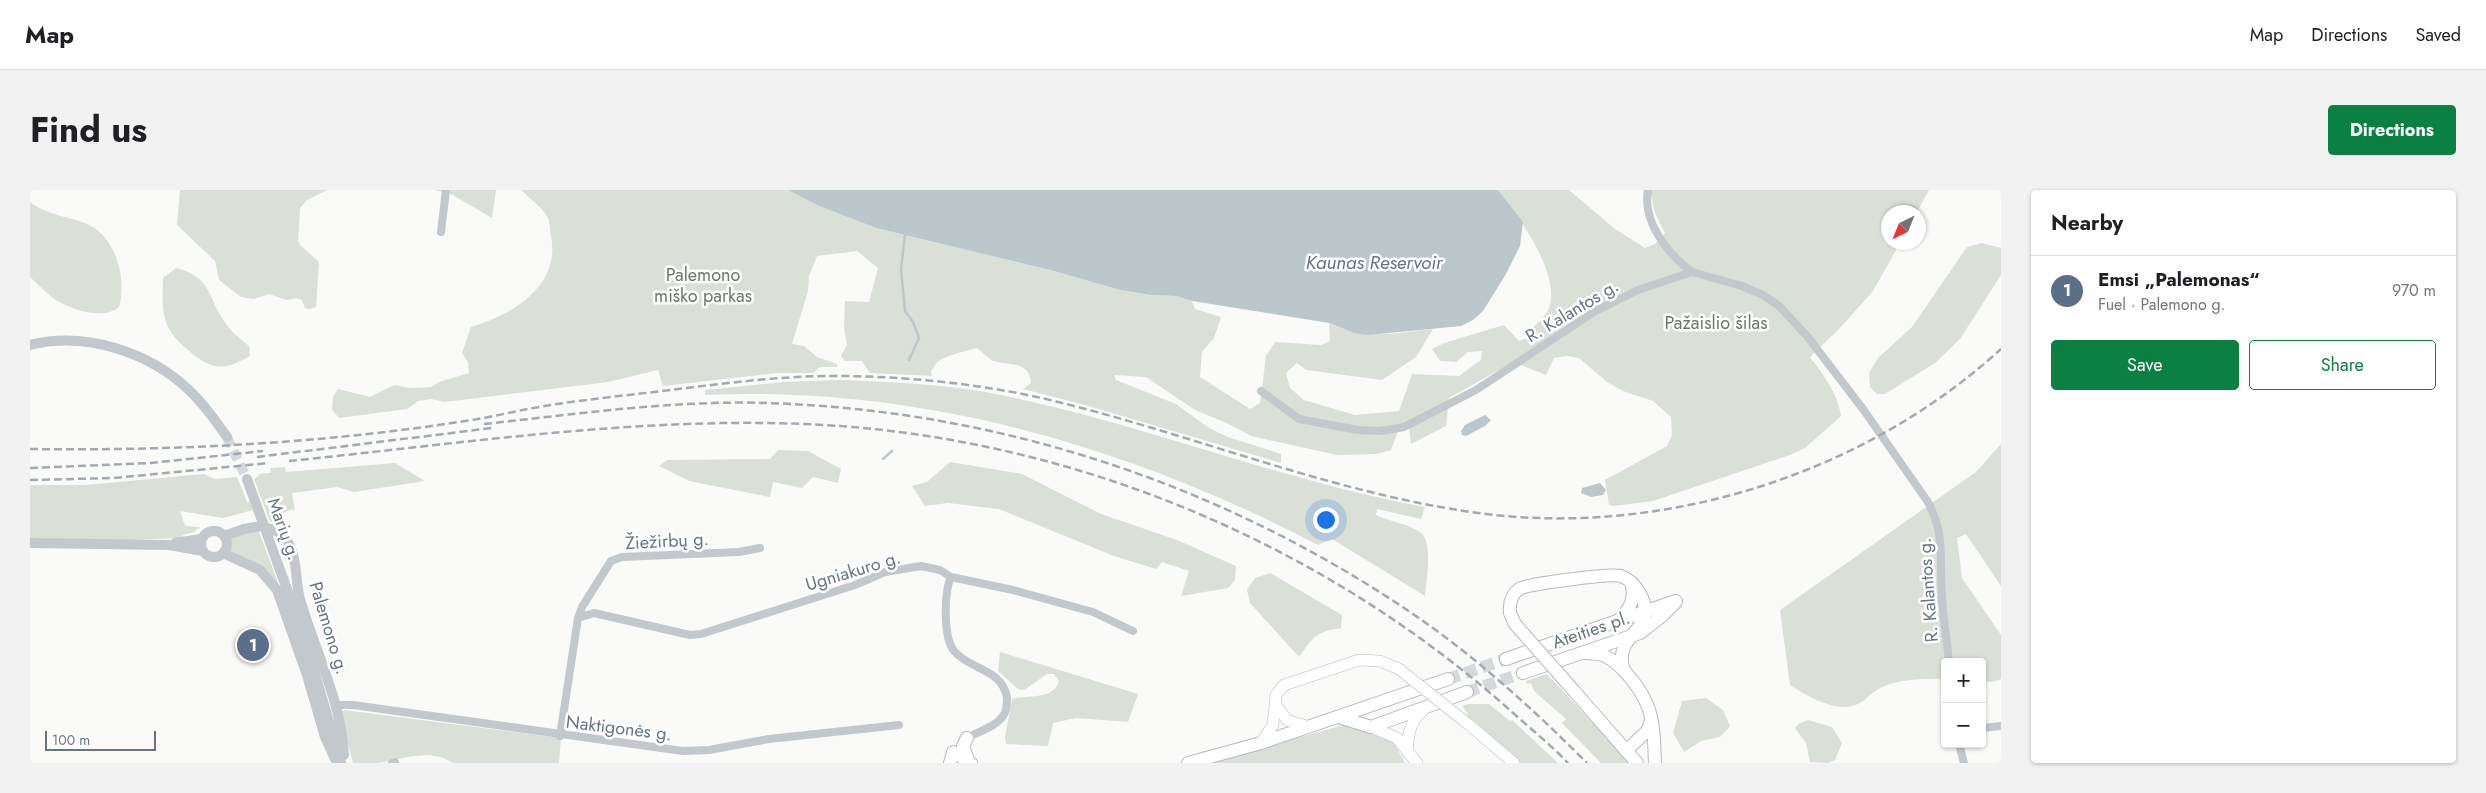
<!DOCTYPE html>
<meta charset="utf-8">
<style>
body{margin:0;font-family:Jost,sans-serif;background:#f2f2f2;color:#202124}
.controls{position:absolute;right:15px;bottom:15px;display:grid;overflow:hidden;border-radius:5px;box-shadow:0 1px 4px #0004}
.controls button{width:45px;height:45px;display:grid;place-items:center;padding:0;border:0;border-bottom:1px solid #e0e0e0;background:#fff;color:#202124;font:25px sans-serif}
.compass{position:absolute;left:1851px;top:15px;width:45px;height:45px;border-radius:50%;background:#fff;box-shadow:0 1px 4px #0004;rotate:223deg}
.scale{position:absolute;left:15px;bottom:12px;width:111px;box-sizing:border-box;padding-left:5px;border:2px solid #657683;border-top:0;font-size:14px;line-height:18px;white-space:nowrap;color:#657683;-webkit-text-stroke:4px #fff;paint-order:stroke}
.you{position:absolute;left:1295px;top:329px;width:18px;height:18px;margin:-12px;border:4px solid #fff;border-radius:50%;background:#1a73e8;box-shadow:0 0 0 8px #1a73e833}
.badge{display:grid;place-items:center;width:32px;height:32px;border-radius:50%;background:#0b8043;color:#fff;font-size:16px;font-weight:700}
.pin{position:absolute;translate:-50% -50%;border:2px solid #fff;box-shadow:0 1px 5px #0006}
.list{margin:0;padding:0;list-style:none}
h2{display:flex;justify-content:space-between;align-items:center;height:65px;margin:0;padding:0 20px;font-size:21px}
h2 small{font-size:16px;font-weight:400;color:#757577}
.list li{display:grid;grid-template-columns:32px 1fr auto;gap:15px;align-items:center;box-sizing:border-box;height:70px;padding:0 20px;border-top:1px solid #e0e0e0}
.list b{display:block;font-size:19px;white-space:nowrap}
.list p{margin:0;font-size:16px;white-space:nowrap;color:#757577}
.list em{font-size:16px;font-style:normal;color:#757577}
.actions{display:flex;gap:10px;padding:15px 20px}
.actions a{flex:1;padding:11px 0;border:1px solid #0b8043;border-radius:5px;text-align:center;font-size:18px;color:#0b8043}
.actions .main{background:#0b8043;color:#fff}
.map{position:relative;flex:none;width:1971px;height:573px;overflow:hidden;border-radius:5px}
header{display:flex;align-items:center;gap:30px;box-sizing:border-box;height:70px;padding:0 25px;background:#fff;border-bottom:1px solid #e0e0e0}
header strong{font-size:24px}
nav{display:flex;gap:28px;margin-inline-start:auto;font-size:18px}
.intro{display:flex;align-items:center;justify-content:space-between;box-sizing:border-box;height:120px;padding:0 30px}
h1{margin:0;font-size:35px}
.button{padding:12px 22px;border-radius:5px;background:#0b8043;color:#fff;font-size:18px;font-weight:700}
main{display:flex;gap:30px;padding:0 30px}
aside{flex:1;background:#fff;border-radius:5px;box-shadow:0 1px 4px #0004}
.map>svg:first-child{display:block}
.green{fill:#dadfd7}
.water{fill:#bbc7cb}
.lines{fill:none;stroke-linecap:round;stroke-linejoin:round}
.stream{stroke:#bbc7cb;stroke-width:2.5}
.tertiary-tunnel{stroke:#d5d9db;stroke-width:10;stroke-dasharray:10 5;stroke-linecap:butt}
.trunk-tunnel{stroke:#d5d9db;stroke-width:12;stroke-dasharray:12 6;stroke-linecap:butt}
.secondary-casing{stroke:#b3babf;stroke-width:12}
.primary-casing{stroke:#b5babe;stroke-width:14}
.trunk-casing{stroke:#b4b9bd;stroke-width:14}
.minor{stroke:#c3c8cc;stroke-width:8}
.tertiary{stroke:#c3c8cc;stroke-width:10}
.secondary{stroke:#fff;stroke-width:11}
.primary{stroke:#fff;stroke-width:12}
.trunk{stroke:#fff;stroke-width:12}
.rail{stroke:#a2aab0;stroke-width:2.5;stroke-dasharray:8 4;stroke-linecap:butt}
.secondary-bridge-casing{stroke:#b3babf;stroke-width:12;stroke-linecap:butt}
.primary-bridge-casing{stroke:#b5babe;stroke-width:14;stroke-linecap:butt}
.tertiary-bridge{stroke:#c3c8cc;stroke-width:10}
.secondary-bridge{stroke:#fff;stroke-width:11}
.primary-bridge{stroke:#fff;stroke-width:12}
.labels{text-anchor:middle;stroke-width:5;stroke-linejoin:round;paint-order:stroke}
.park-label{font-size:18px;fill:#687a64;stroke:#fff}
.street-label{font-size:18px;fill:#657683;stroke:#fff}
.water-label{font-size:19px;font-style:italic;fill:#60757c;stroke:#fff}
</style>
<header>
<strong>Map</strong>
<nav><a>Map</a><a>Directions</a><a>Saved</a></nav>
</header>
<div class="intro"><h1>Find us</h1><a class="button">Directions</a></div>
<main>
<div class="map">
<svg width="1971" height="573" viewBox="0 0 1971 573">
<rect width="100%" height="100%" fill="#fafaf8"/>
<!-- green -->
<path class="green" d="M150,0h147l-20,10 -7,8 -2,33 3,5 18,16 -3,45 -7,2 -4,-1 -3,-8 -6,-2 -9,2 -18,-6 -15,5 -13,-2 -22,-17 -4,-19 -38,-36z
M405,0h61l-4,28 -41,-24z
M491,0h267l31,16 57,22 178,43 66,19 31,5 25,1 16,5 3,8 26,8 -7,21 -12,14 -2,25 50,32 10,-6 6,-47 9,-14 46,3 9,-4 -1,-18c38,18 64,10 104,6l-17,28 -34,23 -76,-10 -9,-7 -11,10 4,15 14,12 51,15 44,-4 13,-37 47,2 22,-16 1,-9 -14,1 -12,10 -16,-1 -8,-12 12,-6 60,-18 15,16 8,-3c4,-13 17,-17 22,-30 12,-35 -31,-92 -51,-118h71l46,39 30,19 10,-4 10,-11 -10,-20 -5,-23h279l-12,22h-29v30l12,1 -27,48 -33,37 -30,29c14,19 27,35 31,59l-36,32 -15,7 -137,46 -39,5 -5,-1 -4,-25 62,-34 5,-11 -1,-18 -18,-16 -30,-10 -16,-9 -28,-24 -11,-2 -14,2 -8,17 -33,-13 -64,36 -3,28 -35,18 -2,-18h-9l-9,24 -14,4 -40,1 -86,-19 -22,-12 -34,-14 -49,-33 -32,-2 2,5 60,24 33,24 19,9 53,17v9l-196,-58 -62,-16 8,-6c-2,-23 -22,-17 -38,-22 -5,-3 -11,-9 -16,-13 -6,1 -30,8 -35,11 -5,2 -8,8 -11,12l1,5 -62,-3 -8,-12h-17l-4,-5 6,-11 -3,-17 1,-27 24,1 9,-34 -21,-17 -40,5 -8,20 -1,15 -16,53 12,2 13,11 20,7v3h-17l-7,6h-35l-115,13 -5,-16 -50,12 -163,20 -14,-3 -13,2 -11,8 -68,9 -7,-8 1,-13 5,-8 32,8 24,-12 16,3 21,-1 8,-5 30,-9 -1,-11 -6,-9 9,-26c41,-12 90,-41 80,-91 -1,-5 -1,-13 -3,-18 -5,-10 -19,-20 -27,-28z
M0,12c16,13 38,14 57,22 29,12 40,55 32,83 -15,14 -51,2 -66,-9 -8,-6 -15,-14 -23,-21z
M1952,53l19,5v27l-41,64 -25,24 -50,31h-8l-7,-7 -1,-14 9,-15 34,-31 55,-80z
M146,78c38,10 30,29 50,56 6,9 15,15 23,22l1,10c-28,16 -39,14 -63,-7 -9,-7 -17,-16 -21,-27 -5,-13 -3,-30 -3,-44z
M810,190c54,2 108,4 161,15 144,29 280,86 424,112l-4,12 -44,-10 -1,6c13,6 32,9 44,17 14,10 6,49 5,64l-93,-57 -14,6c-189,-99 -399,-160 -613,-150v-5l78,-8z
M1971,254v142l-35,-52 -9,4 5,40 39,57v44l-8,3 -11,-1v-19h-37v17c-23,0 -44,-1 -65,9 -8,4 -14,12 -22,16 -21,10 -51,-8 -68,-19l-10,-75 196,-138z
M748,260l30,1 33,18 -3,14 -25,-6 -11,11 -29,-6 -3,15 -81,-16 -30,-15 8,-6 103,-1z
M920,272l72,12 79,40 76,26 59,26 -1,14 -7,8 -47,8 8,-25 -27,-9 -6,7 -42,-13 -115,-47 -51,-6 -23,3 -13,-20 15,-4z
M365,273l30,18 -71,11 -17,-5 -45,6 3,18 -3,-2 -9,4 -8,10 -5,-1 -16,-43 5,-3v-2l12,-1 -1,-5 15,-1 1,5z
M174,284l11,5 22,-2 10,25h3l3,8 -30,8 -43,-7 5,15 15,1 -6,5 -11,3 -1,3 -84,3 -68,-3v-53h56z
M228,339l22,59 -15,-19 -37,-18 3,-5 -1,-8z
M1240,383l72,42 -1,13c-26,4 -27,8 -42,29l-49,-54 -3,-13 8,-12z
M970,462l138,42 -10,28 -52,-4 -23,5 -5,23 -42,-2 -1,-7 7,-38c17,-5 41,2 47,-18l-5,-7h-7l-23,16 -6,-1 -20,-18z
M1517,484l83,89h-29l-39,-40 4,-4 -32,-28 -3,-8 -4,1 -1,-3z
M1676,508l17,12 7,16 -10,11 -19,4 -17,11 -11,-19 9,-32z
M1438,514h21l21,17 2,-1 46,43h-38l-53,-47 1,-2 -6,-8z
M314,520l217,28 -2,25h-106c-23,-16 -52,-3 -77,0 -7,0 -16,0 -23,0l-13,-50z
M1778,530l24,7 10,16 -7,17 -7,3 -18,-1 -4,-19 -11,-15 3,-4z
M1317,534l46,17 12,22h-197z"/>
<!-- water -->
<path class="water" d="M758,0h710l25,32 -3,24 -14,28 -23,37 -10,9 -12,6 -93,9 -14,-2 -25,-10 -137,-22 -16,-5 -25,-1 -31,-5 -66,-19 -178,-43 -57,-22z
M1455,225l6,5 -6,6 -19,10 -4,-1 -1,-4 4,-6z
M1570,293l6,7 -3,5 -12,2 -10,-4 1,-5z"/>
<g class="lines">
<!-- stream -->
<path class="stream" d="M875,45l-4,34 4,42 8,11 6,16 -10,22
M853,269l9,-8"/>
<!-- tertiary-tunnel -->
<path class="tertiary-tunnel" d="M197,247l20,42"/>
<!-- trunk-tunnel -->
<path class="trunk-tunnel" d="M1418,489l58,-20
M1437,502l56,-19"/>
<defs>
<path id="secondary" d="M1245,514l12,16 22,7
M1438,534l46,39
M1341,537l26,11 20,25
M1231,553l12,-18 3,-30 8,-10 75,-25 21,1 19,8
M1378,563c-1,-18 2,-32 17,-45"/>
<path id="primary" d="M1480,423c-1,-10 1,-18 9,-24 8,-5 92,-16 102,-13 8,3 15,10 19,18 21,38 -29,37 -16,77
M1588,431c12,-12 18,-22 13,-39
M1552,463c8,0 16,0 23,3 19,9 40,38 45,57 5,16 4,34 5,50
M1544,501l63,72
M1596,561l22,-21 3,-10"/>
<path id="trunk" d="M1476,469l170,-58
M1493,483l117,-40 23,-18 12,-12
M1309,527l32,10 96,-35
M937,548l-4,8 5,14
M920,573l3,-11 18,11
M1158,573l73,-20 187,-64"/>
</defs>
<!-- secondary casing -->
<use href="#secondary" class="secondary-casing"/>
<!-- primary casing -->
<use href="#primary" class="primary-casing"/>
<!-- trunk casing -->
<use href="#trunk" class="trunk-casing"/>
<!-- minor -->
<path class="minor" d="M1618,0c-6,32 20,64 44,82
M411,42l5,-42
M1231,201l38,28 59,11 22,1 24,-4 72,-37 118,-78 44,-22 54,-18 50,14 21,9 16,11 28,30 56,73 65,93c18,35 11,57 14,94 1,22 5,44 7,66
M921,387c-7,15 -8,60 3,74 16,19 49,18 53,47 0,6 0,13 -4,18 -8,12 -28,16 -39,24
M548,428l16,-5 96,22 11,-1 154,-49 30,-13 36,-6 19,4 11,7 62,13 80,22 40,19
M305,515h18l330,46 26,-1 60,-11 130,-14
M1952,538l19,-2
M530,546l18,-118 4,-11 29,-46 11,-4 117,-5 21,-4
M1929,554l5,19
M362,573l3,-1"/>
<!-- tertiary -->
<path class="tertiary" d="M0,155c55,-14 119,7 159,45 15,14 27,31 38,47
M217,289l57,157 37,127
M244,340c7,4 13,9 16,16 8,16 5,36 10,53 15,52 41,101 44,156
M171 354a13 13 0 1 1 26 0a13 13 0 1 1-26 0Z
M194,346l20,-7
M0,353l139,2 34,6
M145,353l26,-4
M193,363l37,17 17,20 30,85 18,62 10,22"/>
<!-- secondary -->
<use href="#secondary" class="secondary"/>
<!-- primary -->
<use href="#primary" class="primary"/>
<!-- trunk -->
<use href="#trunk" class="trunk"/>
<!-- rail -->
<path class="rail" d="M454,234c94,-10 188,-24 283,-21 231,7 455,81 646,211 63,43 120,95 174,149
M0,259c150,2 300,-6 448,-30 17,-3 34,-7 50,-10 47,-9 95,-13 142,-19 58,-7 116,-15 174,-14 68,1 136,8 202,23 143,34 280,92 425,113 101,15 206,3 303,-30 84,-29 161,-73 227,-133
M227,267l235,-29
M259,271c168,-17 346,-44 515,-37 259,10 516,116 708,288 19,17 39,33 56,51
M0,278l121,-5 112,-12
M0,290l84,-2 155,-15"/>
<defs>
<path id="secondary-bridge" d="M1369,479l69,55"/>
<path id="primary-bridge" d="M1480,423l5,11 59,67"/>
</defs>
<!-- secondary-bridge casing -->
<use href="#secondary-bridge" class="secondary-bridge-casing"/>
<!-- primary-bridge casing -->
<use href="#primary-bridge" class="primary-bridge-casing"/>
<!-- tertiary-bridge -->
<path class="tertiary-bridge" d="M214,339l17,-3 13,4"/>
<!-- secondary-bridge -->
<use href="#secondary-bridge" class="secondary-bridge"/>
<!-- primary-bridge -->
<use href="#primary-bridge" class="primary-bridge"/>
</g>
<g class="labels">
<!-- park labels -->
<g class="park-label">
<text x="673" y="91">Palemono<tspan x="673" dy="21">miško parkas</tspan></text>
<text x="1686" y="139">Pažaislio šilas</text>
</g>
<!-- street labels -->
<g class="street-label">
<text transform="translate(1542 121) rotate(-31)" y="6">R. Kalantos g.</text>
<text transform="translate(254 339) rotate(70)" y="6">Marių g.</text>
<text transform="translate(637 351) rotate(-3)" y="6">Žiežirbų g.</text>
<text transform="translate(823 381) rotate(-17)" y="6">Ugniakuro g.</text>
<text transform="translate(1898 400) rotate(-94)" y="6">R. Kalantos g.</text>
<text transform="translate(299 438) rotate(73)" y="6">Palemono g.</text>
<text transform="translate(1561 440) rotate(-19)" y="6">Ateities pl.</text>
<text transform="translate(589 538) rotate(7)" y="6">Naktigonės g.</text>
</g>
<!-- water labels -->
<g class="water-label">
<text x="1344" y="79">Kaunas Reservoir</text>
</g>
</g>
</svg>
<div class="controls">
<button>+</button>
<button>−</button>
</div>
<svg class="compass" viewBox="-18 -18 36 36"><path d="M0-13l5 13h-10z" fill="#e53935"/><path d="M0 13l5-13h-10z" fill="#757577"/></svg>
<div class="scale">100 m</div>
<div class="you"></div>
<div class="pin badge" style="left:223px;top:455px;background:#5c6f8a">1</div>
</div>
<aside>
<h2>Nearby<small></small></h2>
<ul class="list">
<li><span class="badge" style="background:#5c6f8a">1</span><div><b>Emsi „Palemonas“</b><p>Fuel · Palemono g.</p></div><em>970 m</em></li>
</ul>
<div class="actions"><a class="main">Save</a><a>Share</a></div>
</aside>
</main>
